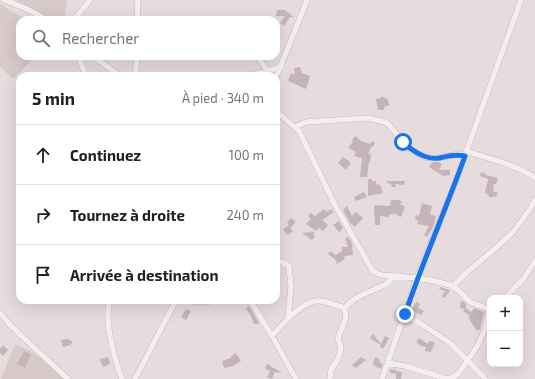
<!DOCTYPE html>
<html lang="fr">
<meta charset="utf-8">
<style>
body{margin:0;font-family:"Exo 2",sans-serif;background:#f6f6f6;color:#202124}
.controls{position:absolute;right:12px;bottom:12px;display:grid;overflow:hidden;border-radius:8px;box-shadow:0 4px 16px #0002}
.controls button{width:36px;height:36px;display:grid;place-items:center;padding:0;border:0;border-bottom:1px solid #e0e0e0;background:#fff;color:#202124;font:20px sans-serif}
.stop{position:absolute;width:12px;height:12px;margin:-9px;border:3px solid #1a73e8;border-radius:50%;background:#fff}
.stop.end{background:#1a73e8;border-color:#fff;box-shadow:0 1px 4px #0008}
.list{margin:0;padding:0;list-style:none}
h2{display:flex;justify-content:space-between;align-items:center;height:52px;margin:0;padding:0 16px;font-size:17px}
h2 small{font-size:13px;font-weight:400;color:#757577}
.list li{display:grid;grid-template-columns:26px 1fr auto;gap:12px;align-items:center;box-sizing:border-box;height:60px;padding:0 16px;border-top:1px solid #e0e0e0}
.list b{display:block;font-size:15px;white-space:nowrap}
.list em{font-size:13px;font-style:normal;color:#757577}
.icon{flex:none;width:22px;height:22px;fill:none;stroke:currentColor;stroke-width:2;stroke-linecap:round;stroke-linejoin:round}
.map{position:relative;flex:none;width:535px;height:379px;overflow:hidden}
.search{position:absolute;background:#fff;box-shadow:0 4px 16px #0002;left:16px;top:16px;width:264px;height:44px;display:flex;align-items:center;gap:10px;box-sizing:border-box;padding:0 14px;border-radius:12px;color:#757577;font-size:15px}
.panel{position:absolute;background:#fff;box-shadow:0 4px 16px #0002;left:16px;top:72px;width:264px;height:232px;border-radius:12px}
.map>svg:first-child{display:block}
.built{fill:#d8c9cb}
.building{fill:#c6b5b8}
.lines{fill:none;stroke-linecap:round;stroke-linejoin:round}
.minor-casing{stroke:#b0a1a3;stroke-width:6}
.minor{stroke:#f4eeef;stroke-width:5.5}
.route{stroke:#1a73e8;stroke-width:5}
</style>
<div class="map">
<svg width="535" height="379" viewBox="0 0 535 379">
<rect width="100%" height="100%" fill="#e6dbdd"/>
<!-- built -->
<path class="built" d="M18,0h49l-3,20h-16l-31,-19z
M0,4l26,16h-6v36h16l-23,23 -13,-12z
M15,344l14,6 35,25 4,4h-67z"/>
<!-- building -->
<path class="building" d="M277,10h8l9,7h-4l-6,9 -4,-3 5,-7h-9z
M300,67l2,6 8,3 -4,13 -18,-8 3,-8 4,2 -1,-7z
M382,96l5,3 3,6 -6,2v3h-6l-2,-11 5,-1z
M355,136l6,5 9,3 2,-3 3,2 -2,4 -1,-1 -4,8h3l-1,8h-1l-2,15h-7l2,-19 -8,-2 2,-4 -8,-4 5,-7 -1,-1z
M343,157l7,5v2l-4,6 -8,-7z
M432,162h7l3,2 -3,6h11v5l-7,1 -14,-9z
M481,172l5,2v1l12,3 -2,6h-2l-1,7 5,2 -2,4 -3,-1 -1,2 -5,-3 1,-1 -3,-1 3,-14 -8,-3z
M368,179h4v2h4v4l3,-1 1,2h1l2,7 -6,2v-1l-9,2z
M387,181h18l-1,4 -9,-1 1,3h-4l-1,-3 -4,-1z
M364,192l3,5 -11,4 -2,-4z
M391,200h8l3,2 -2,2 5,3 -4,10 -8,-4v2l-4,-1v3l-9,-1v9h-5l-1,-20 16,1z
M422,203l10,3 -2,8 6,2 -3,11 -6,10 -3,-2 5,-9 -12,-2 1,-4h-3l1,-5 3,1z
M347,206l5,10 4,-4 7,6 -8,9 -5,-4 -7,-13z
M324,209l2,3 5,-3 3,3 -12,8 6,5 -5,6 -4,-3 -3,3 -10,-7 5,-5 -3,-3 3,-3 4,3z
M291,218l5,4 -6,6 3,3 -5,4 -5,-5 6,-5 -2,-2z
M339,221l4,7 -4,4 -6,-7z
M315,232l-2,3 2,1 -3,4 -10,-7z
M348,237l4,6 1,12 -9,1 1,3 -8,5 -2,-5 -7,-5 2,-3 6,4 6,-4v-4h6l-3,-9z
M440,287l10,3 -1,3 -4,-2 3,2 -3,5 -3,-2 3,-5 -6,-2z
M461,301h2l3,3v4l5,4 3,-4 10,4 -4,18h-4l-8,-13 2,-1 -7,-5 2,-2 -5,-1z
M416,302l4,2 -2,4 6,3 -3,4 -9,-5z
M249,306l10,17v1h-5l-3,-8 -5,-8z
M186,309l5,2 -5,9 -5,-3z
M373,334l8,10 4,-8 4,2 -6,11 -3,-2 1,-2 -9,-5 -2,-3z
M419,338l9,6 1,-3 6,1 -1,4h-2l3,3 -3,-1 -1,4 -6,-1 1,-4 -5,-1 -5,-4z
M68,339l5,3 -3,3 -7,2 -2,-7z
M3,345l5,5 -5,6 -3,-3v-4z
M24,351l7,3 -6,14 -8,-4z
M236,353l5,8 -8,5 -9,2 -2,-7 9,-3 -1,-1z
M108,357l2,7 -7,3 -3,-8z
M361,357l5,3 -10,8 -4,-3z
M376,357l4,3 -1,2 4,2 -2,5 -8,-4 1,-5z
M267,364l3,1v1l11,6v1l-6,-1 -3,7 -5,-2 3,-6 -5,-2z
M390,369l6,1v1l6,1 -1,7h-5v-5l-6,-1z"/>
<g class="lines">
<defs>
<path id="minor" d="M4,0c14,5 30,11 42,20
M74,20l16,-20
M137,20l1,-20
M78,56l8,20
M93,56l27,20
M257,56l10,14
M135,76l2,-20
M248,76l33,-9
M276,77l24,-59 7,-18
M276,111l23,20 36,74 36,63 3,4 7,3 36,3 13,2 20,5 7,4 13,13 16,6 2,1 2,-1
M295,127l11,-5 62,-4 17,4 4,3 18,21 4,4 14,7 5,1h7l22,-4 6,2
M466,151c23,8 49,13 69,27
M276,261l6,1 7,4 2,21 -3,31
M453,286l13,-13 32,-27 16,-15 16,-22 5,-9
M505,298l18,-19 12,-18
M110,300c-7,18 5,61 12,79
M184,300l18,2 21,-2
M250,300l22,36 24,43
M344,309c10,-13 24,-16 38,-23 5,-2 9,-6 13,-10
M0,313l13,15 55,51
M405,315l18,10 27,18 33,33 2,3
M272,336c10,-11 32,-38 49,-35 7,1 14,4 21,6 9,8 -1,21 -4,31l3,10 -3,11 -7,11 -1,9
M388,363l17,3 42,13 7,-2 5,-4 19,-28 7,-16 4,-18 -1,-2
M135,379l41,-79
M382,379l35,-101 35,-87 69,-191"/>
</defs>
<!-- minor casing -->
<use href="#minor" class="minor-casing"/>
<!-- minor -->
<use href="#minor" class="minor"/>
</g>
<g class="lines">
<!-- route -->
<path class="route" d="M403,142c9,9 23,18 36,16 9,-2 17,-4 26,-2 -19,53 -42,105 -60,158"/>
</g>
</svg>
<div class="controls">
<button>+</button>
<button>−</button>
</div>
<div class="stop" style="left:403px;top:142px"></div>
<div class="stop end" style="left:405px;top:314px"></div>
<div class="search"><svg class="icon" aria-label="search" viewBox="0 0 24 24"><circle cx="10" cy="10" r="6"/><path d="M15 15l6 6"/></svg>Rechercher</div>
<section class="panel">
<h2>5 min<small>À pied · 340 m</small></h2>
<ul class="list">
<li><svg class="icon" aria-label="ahead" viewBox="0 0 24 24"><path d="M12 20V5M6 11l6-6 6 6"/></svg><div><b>Continuez</b></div><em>100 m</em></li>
<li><svg class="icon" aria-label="right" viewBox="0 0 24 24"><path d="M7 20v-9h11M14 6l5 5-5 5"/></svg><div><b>Tournez à droite</b></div><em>240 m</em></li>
<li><svg class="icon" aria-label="arrive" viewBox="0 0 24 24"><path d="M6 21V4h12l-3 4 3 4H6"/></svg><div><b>Arrivée à destination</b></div></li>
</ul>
</section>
</div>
